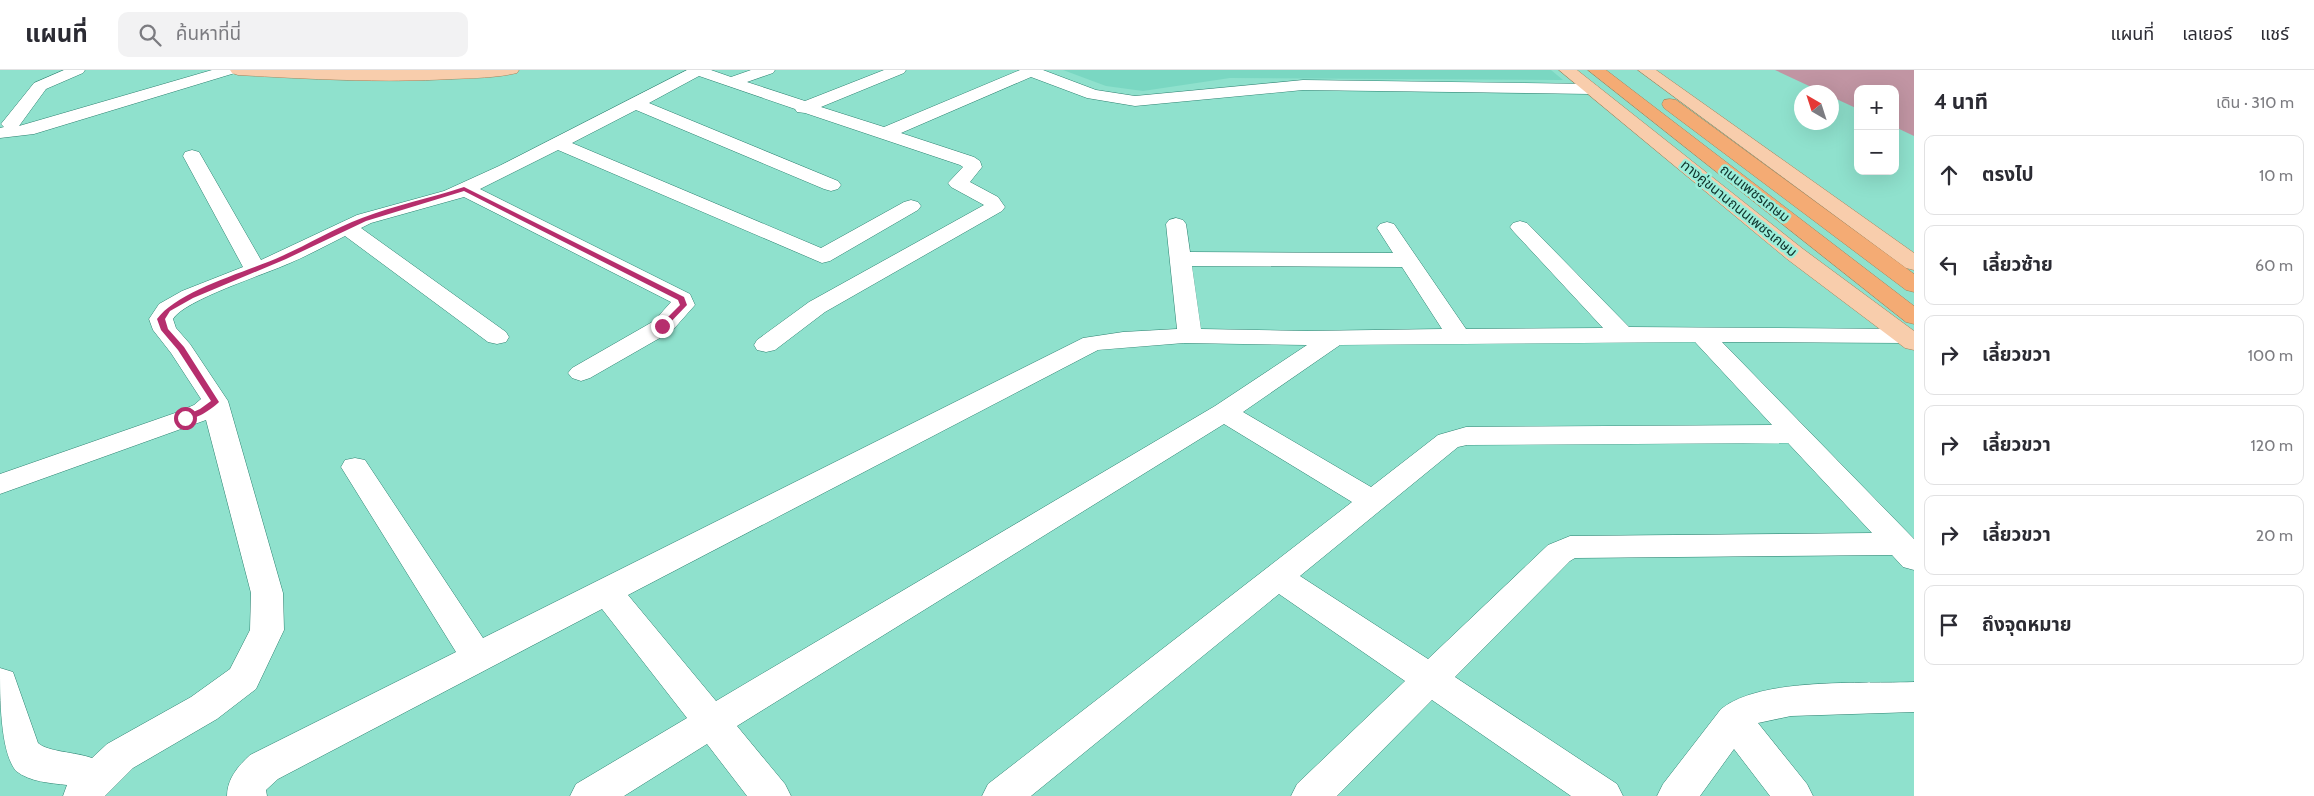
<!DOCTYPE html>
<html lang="th">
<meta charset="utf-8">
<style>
body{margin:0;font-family:Cabin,"Noto Sans Thai",sans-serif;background:#f2f2f3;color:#2b2b33}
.controls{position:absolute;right:15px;top:15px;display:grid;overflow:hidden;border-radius:10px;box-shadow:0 5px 20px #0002}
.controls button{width:45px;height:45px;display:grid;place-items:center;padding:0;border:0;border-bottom:1px solid #e1e1e2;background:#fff;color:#2b2b33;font:25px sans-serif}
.compass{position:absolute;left:1794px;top:15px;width:45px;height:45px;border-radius:50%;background:#fff;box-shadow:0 5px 20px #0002;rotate:321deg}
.stop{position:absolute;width:15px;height:15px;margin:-11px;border:4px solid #b62e6d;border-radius:50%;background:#fff}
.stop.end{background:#b62e6d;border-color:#fff;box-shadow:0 1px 5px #0008}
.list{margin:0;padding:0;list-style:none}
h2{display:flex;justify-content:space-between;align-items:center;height:65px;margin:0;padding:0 20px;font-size:21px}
h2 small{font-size:16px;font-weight:400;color:#7c7c81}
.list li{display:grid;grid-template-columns:32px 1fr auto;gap:15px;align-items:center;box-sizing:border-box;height:80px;margin:0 10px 10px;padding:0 10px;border:1px solid #e1e1e2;border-radius:10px}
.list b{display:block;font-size:19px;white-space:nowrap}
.list em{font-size:16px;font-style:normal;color:#7c7c81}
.icon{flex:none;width:28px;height:28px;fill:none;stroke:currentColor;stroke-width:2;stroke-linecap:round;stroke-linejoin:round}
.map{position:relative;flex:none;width:1914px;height:726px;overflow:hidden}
header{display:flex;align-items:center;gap:30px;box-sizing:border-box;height:70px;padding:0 25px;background:#fff;border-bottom:1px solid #e1e1e2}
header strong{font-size:24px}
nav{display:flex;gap:28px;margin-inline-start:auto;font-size:18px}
.search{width:350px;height:45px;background:#f2f2f3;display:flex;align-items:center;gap:12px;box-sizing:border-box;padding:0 18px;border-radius:10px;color:#7c7c81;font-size:19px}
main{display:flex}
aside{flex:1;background:#fff}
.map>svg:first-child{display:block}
.built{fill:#7ad7c2}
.green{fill:#c195a3}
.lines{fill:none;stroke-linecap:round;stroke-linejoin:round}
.minor-casing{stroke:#2c8170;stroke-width:1}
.major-casing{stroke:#a4815a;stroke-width:1}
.highway-casing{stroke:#a4815a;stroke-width:1}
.minor{fill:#fff;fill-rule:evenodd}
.major{fill:#f8cdac;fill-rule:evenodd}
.highway{fill:#f4ab74;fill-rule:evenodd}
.route{fill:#b62e6d}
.labels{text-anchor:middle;stroke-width:5;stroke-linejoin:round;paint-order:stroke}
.far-street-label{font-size:14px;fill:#0f322b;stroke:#9ceeda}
</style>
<header>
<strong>แผนที่</strong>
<div class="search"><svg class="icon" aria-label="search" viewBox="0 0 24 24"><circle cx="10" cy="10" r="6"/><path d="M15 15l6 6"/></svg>ค้นหาที่นี่</div>
<nav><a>แผนที่</a><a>เลเยอร์</a><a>แชร์</a></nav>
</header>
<main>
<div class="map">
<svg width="1914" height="726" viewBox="0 0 1914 726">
<rect width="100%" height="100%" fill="#8fe1cd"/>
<!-- built -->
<path class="built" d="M1063,0h488l12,10 -333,-2 -87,13 -37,-5z"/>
<!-- green -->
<path class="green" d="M1775,0h139v66l-19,-9v-38h-37v20l-26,-12v-5h-10z"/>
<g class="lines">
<defs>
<path id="minor" d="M64,0h21l-2,3 -37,16 -27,37 193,-56h25l-2,3 -201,61 -34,4v-10l4,-1 -3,-3 33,-41z
M687,0h24l20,7 20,-7h24l-2,3 -26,9 58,19 79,-31h22l-2,3 -83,34 63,20 136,-57h23l53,20 39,6 168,-16 288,4 6,2 2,3 -2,3 -6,2 -288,-4 -168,16 -48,-8 -56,-21 -130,56 73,24 6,4 2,6 -12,15 28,15 7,10 -3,4 -177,101 -50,38 -9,2 -9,-2 -3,-5 3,-5 52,-38 175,-97 -33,-18 -3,-4 15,-16 -3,-2 -155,-52 -8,-1 -2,-3 -96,-33 -50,27 189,78 3,4 -3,4 -7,2 -7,-2 -188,-79 -64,33 249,105 83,-46 7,-2 7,2 3,4 -3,4 -88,51 -8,2 -264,-113 -78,39 210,105 5,11 -23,26 -82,47 -9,3 -9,-3 -4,-5 4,-5 82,-47 17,-19 -207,-105 -93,26 -10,5 145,104 3,5 -3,5 -9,2 -9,-2 -143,-106c-18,9 -36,19 -55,27 -24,11 -106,37 -117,56l3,9 14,16 38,57 55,192 1,37 -28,59 -39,30 -84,49 -28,28h-42l4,-11c-17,-2 -37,-3 -51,-14 -16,-19 -16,-75 -16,-103l13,4 25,71c10,9 38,9 54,15l15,-14 84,-47 39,-28 20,-39 1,-37 -45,-173 -206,74v-20l175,-61 19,-8 7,-6 -30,-46 -18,-23 -4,-11 10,-15 23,-13 61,-24 -60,-111 2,-4 7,-2 7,2 62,108 96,-45 87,-24 55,-25z
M1176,148l7,2 3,4 4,28 203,1 -16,-25 3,-4 7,-2 7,2 72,105 137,-1 -90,-97 -3,-4 3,-4 7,-2 7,2 102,104 276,2 9,2v10l-9,2 -183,-1 192,197v31l-11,-3 -11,-12 -317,3 -5,3 -115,116 162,107 6,12h-52l-139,-96 -95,96h-46l6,-12 108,-103 -126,-87 -248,202h-49l6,-12 364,-282 -128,-78 -487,302 48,58 6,12h-44l-40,-52 -83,52h-54l6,-12 111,-66 -85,-109 -324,170 -12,11 1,6h-40c0,-17 11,-30 23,-41l206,-103 -115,-185 4,-7 10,-2 10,2 118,178 600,-300 40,-6 54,-3 -11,-105 3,-4zM1192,196l210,1 40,62 -136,2 -105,-2zM1695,272l77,83 -306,2 -28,8 -67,52 -128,-75 97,-67zM1184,273l123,2 -92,61 -499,295 -88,-106 470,-245zM1788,373l84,90 -302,3 -22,9 -120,114 -128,-83 158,-129 9,-2z
M1914,612v30l-123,4 -33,7 49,61 6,12h-43l-36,-47 -34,47h-43l6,-12 58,-75c40,-32 141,-25 193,-27z"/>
<path id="major" d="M230,0h289l-2,3c-21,5 -44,5 -65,6 -71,4 -143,0 -214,-4l-6,-2z
M1559,0h18l226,179 111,82v19l-9,-2 -118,-89z
M1638,0h18l258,183v17l-8,-2z"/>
<path id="highway" d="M1588,0h18l308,236v18l-8,-2z
M1670,29l6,1 238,174v18l-8,-2 -242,-182 -2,-4 2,-4z"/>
</defs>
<!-- minor casing -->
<use href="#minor" class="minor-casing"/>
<!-- major casing -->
<use href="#major" class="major-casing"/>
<!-- highway casing -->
<use href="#highway" class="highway-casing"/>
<!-- minor -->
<use href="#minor" class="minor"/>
<!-- major -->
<use href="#major" class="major"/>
<!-- highway -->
<use href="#highway" class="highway"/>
</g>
<!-- route -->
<path class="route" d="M464,117l220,110 3,8 -22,23h-5v-3l20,-20 -2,-5 -214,-109 -98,30 -80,38 -93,39 -23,13 -5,8 3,10 16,18 35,55c-8,8 -25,19 -37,18v-3l18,-8 11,-8 -33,-51 -17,-20 -4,-11c21,-29 92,-48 125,-63 27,-12 53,-28 80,-38 33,-13 69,-20 102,-31z"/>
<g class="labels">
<!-- far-street labels -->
<g class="far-street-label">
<text transform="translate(1755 123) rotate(38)" y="5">ถนนเพชรเกษม</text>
<text transform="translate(1739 138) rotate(39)" y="5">ทางคู่ขนานถนนเพชรเกษม</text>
</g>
</g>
</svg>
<div class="controls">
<button>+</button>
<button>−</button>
</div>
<svg class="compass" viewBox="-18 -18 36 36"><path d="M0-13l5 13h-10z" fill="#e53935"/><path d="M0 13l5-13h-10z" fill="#7c7c81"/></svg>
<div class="stop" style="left:185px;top:348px"></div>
<div class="stop end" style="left:662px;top:256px"></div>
</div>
<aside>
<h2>4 นาที<small>เดิน · 310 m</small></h2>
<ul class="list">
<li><svg class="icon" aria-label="ahead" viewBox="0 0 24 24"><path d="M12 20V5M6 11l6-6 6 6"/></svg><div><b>ตรงไป</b></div><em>10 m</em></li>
<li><svg class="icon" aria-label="left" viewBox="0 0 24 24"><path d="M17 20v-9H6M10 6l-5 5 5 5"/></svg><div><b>เลี้ยวซ้าย</b></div><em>60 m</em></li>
<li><svg class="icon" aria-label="right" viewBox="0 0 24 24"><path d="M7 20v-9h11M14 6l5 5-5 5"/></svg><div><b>เลี้ยวขวา</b></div><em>100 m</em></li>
<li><svg class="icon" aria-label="right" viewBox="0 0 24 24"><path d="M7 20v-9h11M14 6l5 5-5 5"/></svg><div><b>เลี้ยวขวา</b></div><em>120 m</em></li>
<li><svg class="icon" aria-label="right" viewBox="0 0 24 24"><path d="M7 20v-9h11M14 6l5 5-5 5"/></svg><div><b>เลี้ยวขวา</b></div><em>20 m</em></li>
<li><svg class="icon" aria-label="arrive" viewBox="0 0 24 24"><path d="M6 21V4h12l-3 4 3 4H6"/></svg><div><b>ถึงจุดหมาย</b></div></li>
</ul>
</aside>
</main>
